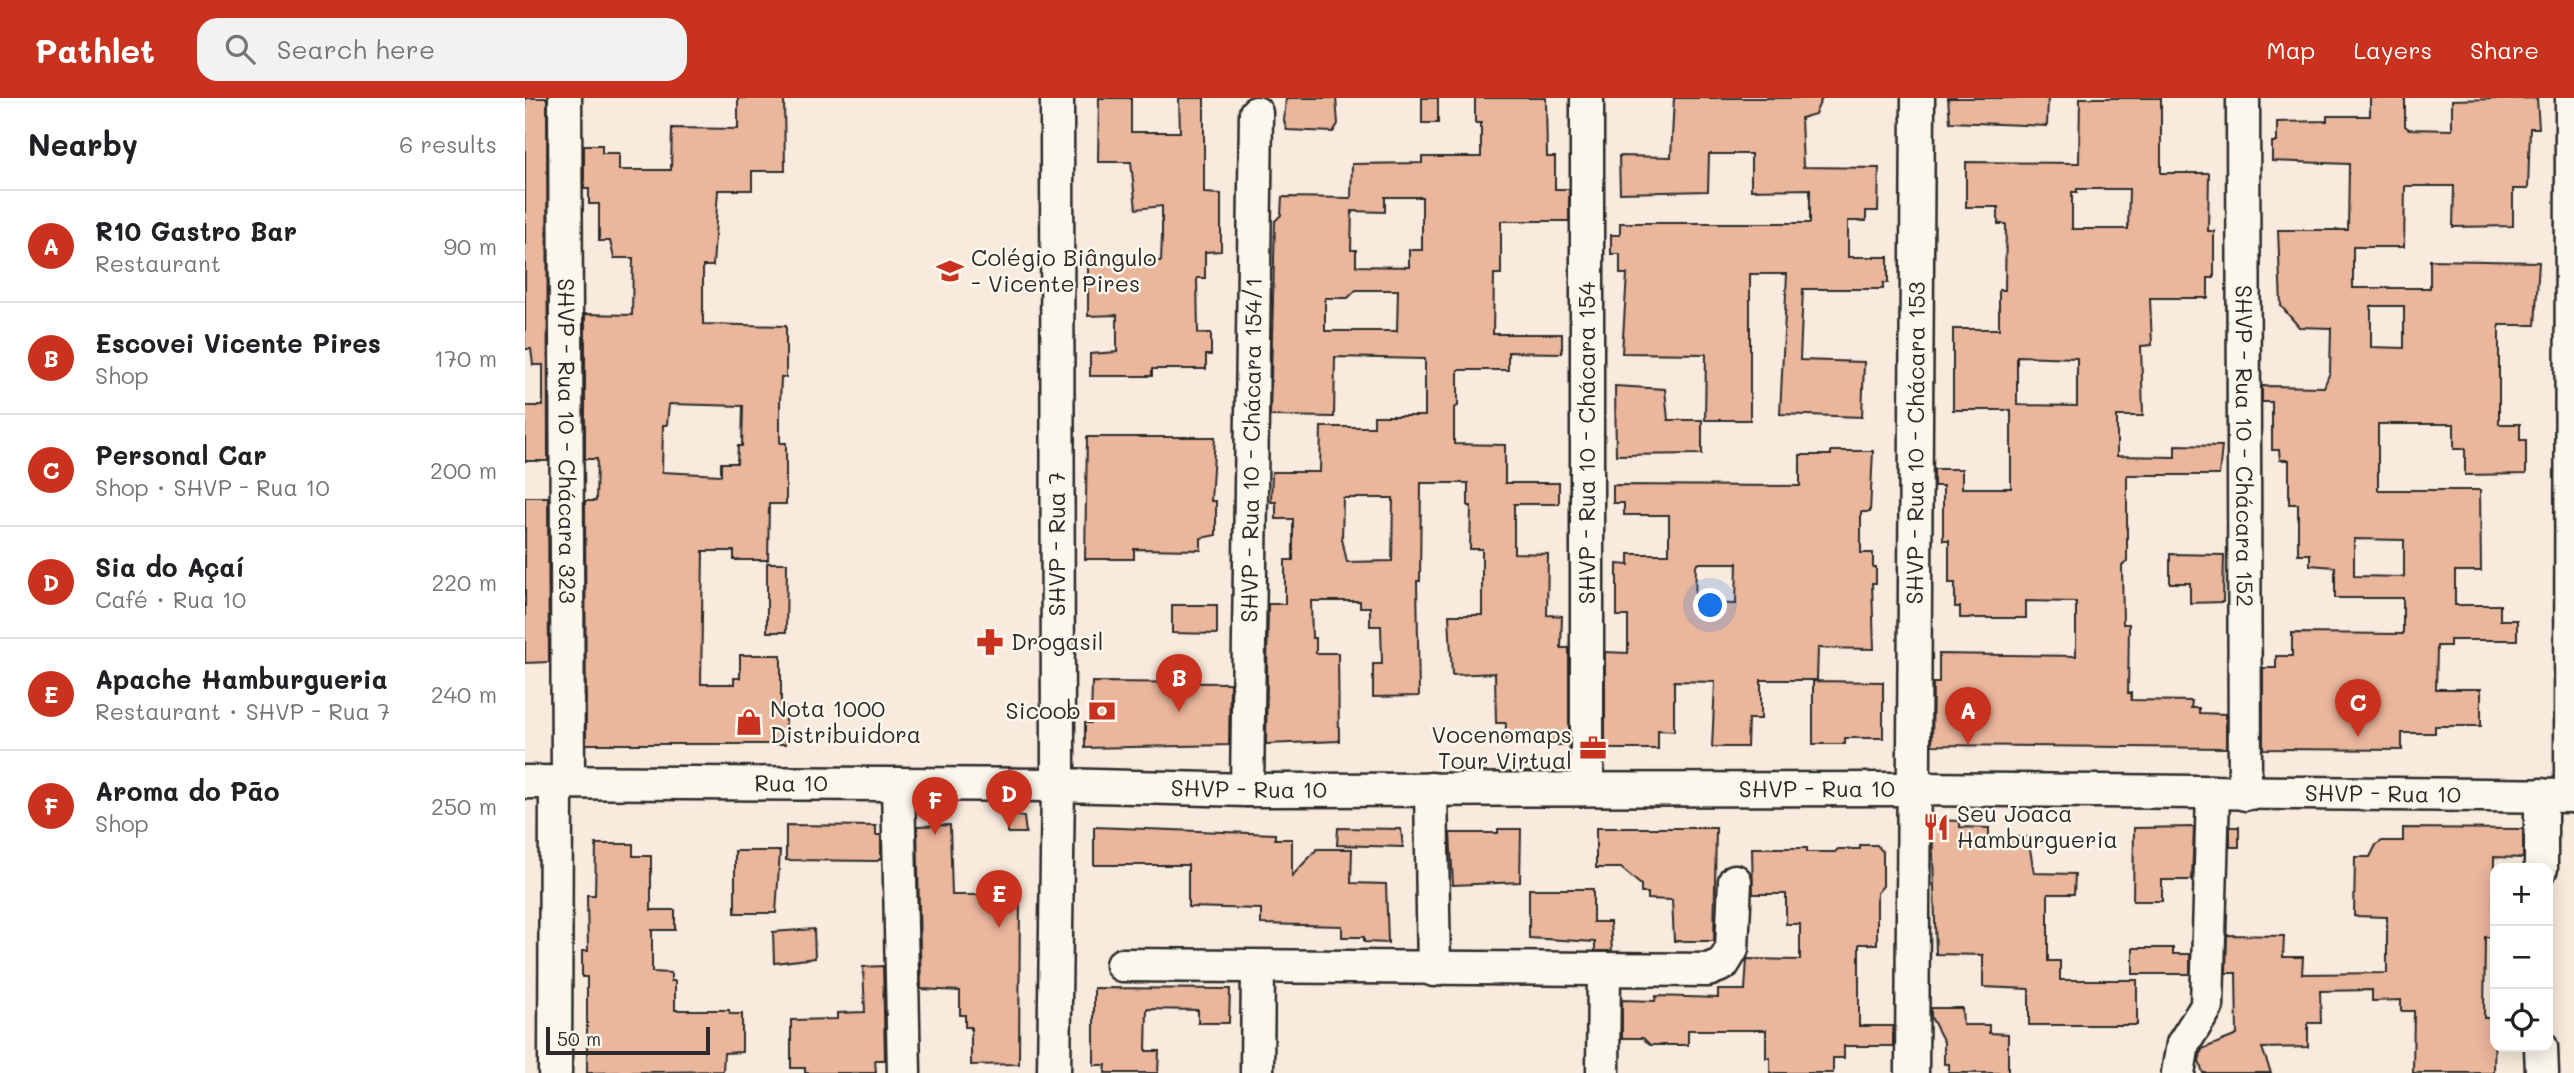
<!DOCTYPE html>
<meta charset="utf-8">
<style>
body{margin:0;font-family:Mali,sans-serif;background:#f2f2f2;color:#202124}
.controls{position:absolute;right:21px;bottom:21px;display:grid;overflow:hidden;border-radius:14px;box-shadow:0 4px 18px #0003}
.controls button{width:63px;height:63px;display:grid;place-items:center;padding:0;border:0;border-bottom:2px solid #e0e0e0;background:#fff;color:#202124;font:35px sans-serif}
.scale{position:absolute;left:21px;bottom:18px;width:164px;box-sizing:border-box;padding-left:7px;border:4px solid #2b2b2b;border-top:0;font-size:19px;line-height:24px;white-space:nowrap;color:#2b2b2b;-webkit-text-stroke:5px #fbf7ec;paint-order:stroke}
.you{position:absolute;left:1186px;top:508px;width:24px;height:24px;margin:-18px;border:5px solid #fff;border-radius:50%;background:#1a73e8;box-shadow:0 0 0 10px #1a73e833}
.badge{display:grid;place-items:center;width:46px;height:46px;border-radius:50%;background:#c8321e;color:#fff;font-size:23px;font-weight:700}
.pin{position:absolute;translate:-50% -58px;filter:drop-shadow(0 2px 4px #0008)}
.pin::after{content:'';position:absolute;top:37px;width:24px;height:21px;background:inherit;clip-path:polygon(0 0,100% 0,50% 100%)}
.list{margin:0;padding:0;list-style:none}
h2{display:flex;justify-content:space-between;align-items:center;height:91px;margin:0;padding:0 28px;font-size:30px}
h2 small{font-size:23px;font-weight:400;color:#757577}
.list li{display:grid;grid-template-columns:46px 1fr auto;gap:21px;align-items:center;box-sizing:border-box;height:112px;padding:0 28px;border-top:2px solid #e0e0e0}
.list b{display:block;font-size:26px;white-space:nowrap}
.list p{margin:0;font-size:23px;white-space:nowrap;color:#757577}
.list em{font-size:23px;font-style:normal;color:#757577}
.icon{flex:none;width:38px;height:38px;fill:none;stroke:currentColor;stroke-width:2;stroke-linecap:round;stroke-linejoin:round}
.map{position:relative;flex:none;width:2049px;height:975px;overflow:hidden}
header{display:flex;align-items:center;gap:42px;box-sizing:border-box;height:98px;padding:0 35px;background:#c8321e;color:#fff}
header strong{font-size:33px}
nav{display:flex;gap:38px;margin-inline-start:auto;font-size:24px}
.search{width:490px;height:63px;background:#f2f2f2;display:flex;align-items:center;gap:18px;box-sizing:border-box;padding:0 24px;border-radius:21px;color:#757577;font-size:26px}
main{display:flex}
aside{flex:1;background:#fff}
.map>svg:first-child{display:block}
.building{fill:#eab69c;stroke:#2b2b2b;stroke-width:2;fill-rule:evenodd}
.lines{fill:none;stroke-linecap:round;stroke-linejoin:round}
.minor-casing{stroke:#2b2b2b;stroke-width:37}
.minor{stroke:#fbf7ec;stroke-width:32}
.labels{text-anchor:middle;stroke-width:5;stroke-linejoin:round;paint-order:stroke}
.poi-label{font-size:23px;fill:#2b2b2b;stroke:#fbf7ec;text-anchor:start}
.street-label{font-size:23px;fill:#2b2b2b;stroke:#fbf7ec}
</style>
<header>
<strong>Pathlet</strong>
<div class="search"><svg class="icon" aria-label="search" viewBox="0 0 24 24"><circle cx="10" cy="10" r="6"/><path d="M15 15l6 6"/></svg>Search here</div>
<nav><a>Map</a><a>Layers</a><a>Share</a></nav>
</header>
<main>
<aside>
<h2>Nearby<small>6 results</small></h2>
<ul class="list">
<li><span class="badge">A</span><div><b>R10 Gastro Bar</b><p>Restaurant</p></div><em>90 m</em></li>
<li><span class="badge">B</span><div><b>Escovei Vicente Pires</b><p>Shop</p></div><em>170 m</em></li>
<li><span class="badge">C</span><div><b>Personal Car</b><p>Shop · SHVP - Rua 10</p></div><em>200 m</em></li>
<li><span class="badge">D</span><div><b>Sia do Açaí</b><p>Café · Rua 10</p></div><em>220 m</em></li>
<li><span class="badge">E</span><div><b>Apache Hamburgueria</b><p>Restaurant · SHVP - Rua 7</p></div><em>240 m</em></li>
<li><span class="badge">F</span><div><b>Aroma do Pão</b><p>Shop</p></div><em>250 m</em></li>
</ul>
</aside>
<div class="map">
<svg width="2049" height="975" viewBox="0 0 2049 975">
<rect width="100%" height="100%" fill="#f8eadc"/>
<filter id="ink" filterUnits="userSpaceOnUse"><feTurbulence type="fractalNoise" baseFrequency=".0143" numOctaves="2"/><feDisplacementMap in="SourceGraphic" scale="14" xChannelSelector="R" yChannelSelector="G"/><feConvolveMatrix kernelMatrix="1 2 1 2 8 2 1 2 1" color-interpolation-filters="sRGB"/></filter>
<g filter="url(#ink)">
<!-- building -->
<path class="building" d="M0,0h22l1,363h-23v-55h18v-41h-10l-2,-16h-6z
M213,0h46l1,73h-33v19h-34l-5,76h-10v58l83,2v51h-5l-1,27v39h6v61h-17l-1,56h-34v-9h-31l-2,133h33v-6h6v-23h41v53h5v36h-200l-1,-243h11l1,-42h-12v-145l47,1 1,-57h-19l-4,-17h-11v-37h-10v-15h-5v-44h18v8h17v17h52l1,-42 66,1zM144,306l74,2 -1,40h-4l-1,17h-16v12l-59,-3 1,-47h4z
M574,0h32v34h49l-1,-34h25v95l17,1v57l-16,1v26h-8l1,55h13v22h-5v14h-54v7h-62v-22l27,-2v-37l-29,1v-61l38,-1v7h35l1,-25v-30l-26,3 -5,-47h-33z
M761,0h50l2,26 -5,8 -46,-2 -3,-9z
M897,0h16v25h-16z
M950,0h71l1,59h8v32h14v32h-68v53h-7l-1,60h69v19l-54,-1v18h-50v36l-4,2v36l51,1v38h54v21h-45v49l34,1 -1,61 15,1 -1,32h8v97l-64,-1 1,-21h-10l-1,-50 -43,2 -3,-60h33v-66h-12l1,-43h-3v-23h-47l-1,98h-3l2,115 -46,1v-33h9l-1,-38h-11v-19h-10v-6h-49l1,37h4v15h22l1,88 -73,3 2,-140h17v-44h8v-41h-17v-17h-5l1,-30h48l1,-45h53v-11h51v-57l-90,-2 -1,60 -64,-1 5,-195 6,-6 1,-18 69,1 1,-34 70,-1v-6h59v-34h-6zM860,99h37v53h-13v17l-53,-1v-16h-5l1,-39 33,1zM831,192h42l-1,41h-72v-33h23zM818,400h50l-1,63 -45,1 -5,-23z
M1149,0h148l-7,16 -14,4 2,49 76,1 -1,43h-12v10h-18v36h40v26h-5v6h-80l-3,71 64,2 -2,55 -82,-3 7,-140h-37v146h-45l1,-66 -84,-1 5,-79h-7v-20h-9v-19h9v-12h190v-34l-59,1v-36h-42l-1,37 -88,2 -1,-37 52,1z
M1423,0h100l-1,28 -97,-4z
M1555,0h81v75h48l-1,58h6v47h-6v20h-58l2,47 -11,1 2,70h-26v40l58,1v-12l47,1 -3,29h-92v87l-5,3 1,59h6l-1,69h3v7l61,1 -1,7h8v5l27,1v34l-294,-3 1,-62h6v-29l137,2v-54l-50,-1v17h-66v-11h-5v-24h-6v-43h-6v-54h-9v-17h28v19h49v-78h-58v-81h46v-39h6l1,-66h-8v-17h-32v-45l113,1zM1552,91h52l-1,40h-56v-37h5zM1492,258l60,2v48l-60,-1z
M1845,0h35v28l4,3 43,1v-30l85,-2 2,30h-9l-2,61h-15v37l-60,1 1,-41h-49l-1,61h-51v41h77v-28l109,2 -4,63h-36v99h21v16h6v34l-61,1v-26h-11v-25h-76v66h102l1,81h-26v34h45v15h17v20h-67v6h-13l-1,43h45v37h-46v7h-33v17l-139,-1v-81h13v-12h16v-23l111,1v-36h-68v-31l-25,-2v-11h-12v-50h-9v-44h-9l-1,-10h-7v-48h-10v-16l62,1 6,-15 1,-44 -32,-1 -18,-21 -3,-76h70l1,-66 -77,-3v-19h5v-20l50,-1v-5h43zM1846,208h33v42l-33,-1zM1829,441l50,1v37l-50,-1z
M1090,288l50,3 3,31h34v34l-86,1z
M562,339h128l-4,64h5v34l-15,3v12l-67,-1v10h-49z
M1306,353h42l-3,61h-9v41h12v14h3v16h-4l2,66 -56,-1 -1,32h-56v39h-13l-1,28h-35l3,-65 -41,-1v50l-16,-1v19h-53v-97l23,1v-37h-11v-52l12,1v-11h40v-39h-45v-12h-11v-18l187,1v-31h31zM1175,465h37l-1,41 -41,-1 1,-38z
M0,399h23l1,165 -24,1z
M1645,456l54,1 -1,47 -33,1v-20h-20z
M242,465h20l-1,69h-19z
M647,507h45v29l-45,-1z
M1288,583l70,1v56h-38v6h-32z
M567,584l138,1 -1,62 -144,3v-25h6z
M483,716l16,3 2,16h-18z
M1407,722l28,1v6l29,1v9h39l6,36 41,1 -1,20h-26v67h12v19h77v45h-108v-36l-46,-2v-32l-47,-1z
M261,727l90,1v9h5v23l-4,3 -91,-1z
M425,727l2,70h68l-1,169 -48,1v-38h-6v-12h-5v-24l-39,-2 -4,-163z
M569,729l181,7v5h17v37l25,-27h35l-1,34 35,1 2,59 -24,-1v-5h-22v-11l-81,-2v-15l-73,-2v-42h-94z
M1669,729l-2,53h-30v21h-29l1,-73z
M1705,729h9v20h-9z
M813,730l63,1 2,18 -66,-2z
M1071,730h120l-2,113h-40l-2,-41 -24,-1v-6h-7v-8l-20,-17h-25z
M1878,730l120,1v29l-29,-1 -1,80h-8l-1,81h11l-1,55h-81l1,-62h-13v-11l-29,1v-11l-52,1 1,32h-13v24l-46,1 9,25h-68l-4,-12 3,-12 35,-14 -1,-62h-10l1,-38 57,1 -1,21h20l-1,17 85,-1v-56l-33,-1 1,-59h15l6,-12 6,-4h21z
M973,731h23l-1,53 -67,3 -3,-52h48z
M71,746h37v12h18v54h24v20h-23v42l19,1v8h4v29h54l1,4h12v38l-18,1 -1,18 -136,2v-96h-5v-26h6l-1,-56h8z
M1335,747h17l6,7v34l-6,7v51h-18v82h34v20h-49v12h-11v15h-63v-15h-4v-28h-78v15h-38l-7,-7h-21v-38l33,1 1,-5 62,2v-8h27l2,-31 53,1v-36h-14v-30h-33l-1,-46h55v4h28l3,-3h22z
M210,753h45l-4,62h-41z
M1004,791h64v33h17l2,29h-17v-9l-66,-4z
M289,831l1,29 -41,5 -1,-31z
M1608,850h40v6h17v20h-57z
M358,868l2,94h-10l1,13h-71v-5h-14v-48l46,-1v-6l28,-1 -2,-45z
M569,890l136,1 -1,34h-31v-13l-51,-1 -1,42h13l-1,22h-53l1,-8h-12z
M1406,910h31l1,17h26v8l19,1v39h-59v-9h-5v-22l-13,-25z"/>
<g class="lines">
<defs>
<g id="minor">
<path id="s1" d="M40,0l3,684"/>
<path d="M1062,0v690"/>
<path id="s2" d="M1718,0l2,696"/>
<path id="s3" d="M0,684l533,3 189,5 667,-1 660,7"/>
<path d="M373,686l6,289"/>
<path d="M906,691l3,181"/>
<path id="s4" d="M722,692l9,-677"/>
<path d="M2016,697v73"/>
<path d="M2046,698l1,-698"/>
<path d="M597,867l586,5 15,-6 9,-15 3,-68"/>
<path d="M2016,949l1,26"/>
<path d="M30,975l1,-291"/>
<path d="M529,975l4,-288 -1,-687"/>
<path d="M732,975l1,-105"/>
<path d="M1078,975l1,-104"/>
<path id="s5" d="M1387,975l6,-975"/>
<path d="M1653,975l5,-29 24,-38 6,-214"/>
</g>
</defs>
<!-- minor casing -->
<use href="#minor" class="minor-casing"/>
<!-- minor -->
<use href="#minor" class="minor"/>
</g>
</g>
<!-- icons -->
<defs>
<symbol id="school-bare" viewBox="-9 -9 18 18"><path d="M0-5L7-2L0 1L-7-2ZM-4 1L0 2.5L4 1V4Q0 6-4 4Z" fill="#c8321e" stroke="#fbf7ec" stroke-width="2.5" paint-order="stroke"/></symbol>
<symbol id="pharmacy-bare" viewBox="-9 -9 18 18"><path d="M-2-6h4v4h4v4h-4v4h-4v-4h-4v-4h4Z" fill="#c8321e" stroke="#fbf7ec" stroke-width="2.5" paint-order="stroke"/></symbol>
<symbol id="bank-bare" viewBox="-9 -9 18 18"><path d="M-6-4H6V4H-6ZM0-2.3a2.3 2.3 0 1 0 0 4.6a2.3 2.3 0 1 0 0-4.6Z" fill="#c8321e" stroke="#fbf7ec" stroke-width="2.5" paint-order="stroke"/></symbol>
<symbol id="shop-bare" viewBox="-9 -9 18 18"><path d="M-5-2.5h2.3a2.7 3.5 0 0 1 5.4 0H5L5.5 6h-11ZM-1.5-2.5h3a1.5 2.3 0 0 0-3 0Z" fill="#c8321e" stroke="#fbf7ec" stroke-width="2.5" paint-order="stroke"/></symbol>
<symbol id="office-bare" viewBox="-9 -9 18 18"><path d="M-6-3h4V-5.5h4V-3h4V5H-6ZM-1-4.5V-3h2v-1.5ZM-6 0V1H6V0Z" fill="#c8321e" stroke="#fbf7ec" stroke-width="2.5" paint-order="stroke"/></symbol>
<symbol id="restaurant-bare" viewBox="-9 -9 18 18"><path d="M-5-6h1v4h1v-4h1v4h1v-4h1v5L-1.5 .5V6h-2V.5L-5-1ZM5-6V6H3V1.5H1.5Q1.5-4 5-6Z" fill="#c8321e" stroke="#fbf7ec" stroke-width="2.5" paint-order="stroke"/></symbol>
</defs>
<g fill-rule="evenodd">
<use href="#school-bare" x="406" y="154" width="38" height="38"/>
<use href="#pharmacy-bare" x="446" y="525" width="38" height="38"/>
<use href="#bank-bare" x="558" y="594" width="38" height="38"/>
<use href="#shop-bare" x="205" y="605" width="38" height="38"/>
<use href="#office-bare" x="1049" y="631" width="38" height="38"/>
<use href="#restaurant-bare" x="1392" y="710" width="38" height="38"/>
</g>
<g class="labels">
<!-- poi labels -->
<g class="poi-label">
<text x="446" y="168">Colégio Biângulo<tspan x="446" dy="26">- Vicente Pires</tspan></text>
<text x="486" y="552">Drogasil</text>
<text x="245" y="619">Nota 1000<tspan x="245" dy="26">Distribuidora</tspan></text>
<text x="556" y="621" text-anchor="end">Sicoob</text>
<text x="1047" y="645" text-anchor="end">Vocenomaps<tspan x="1047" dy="26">Tour Virtual</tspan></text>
<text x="1432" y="724">Seu Joaca<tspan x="1432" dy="26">Hamburgueria</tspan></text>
</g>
<!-- street labels -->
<g class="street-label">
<text dy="8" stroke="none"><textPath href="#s1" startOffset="343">SHVP - Rua 10 - Chácara 323</textPath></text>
<text transform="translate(1062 345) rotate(-90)" y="8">SHVP - Rua 10 - Chácara 154</text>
<text dy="8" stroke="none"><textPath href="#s5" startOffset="630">SHVP - Rua 10 - Chácara 153</textPath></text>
<text dy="8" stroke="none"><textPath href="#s2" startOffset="348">SHVP - Rua 10 - Chácara 152</textPath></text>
<text dy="8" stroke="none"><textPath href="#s4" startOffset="340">SHVP - Rua 10 - Chácara 154/1</textPath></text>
<text transform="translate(532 446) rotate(-90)" y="8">SHVP - Rua 7</text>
<text dy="8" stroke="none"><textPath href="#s3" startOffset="266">Rua 10</textPath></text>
<text dy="8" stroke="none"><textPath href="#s3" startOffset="724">SHVP - Rua 10</textPath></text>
<text dy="8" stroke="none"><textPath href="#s3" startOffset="1292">SHVP - Rua 10</textPath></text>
<text dy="8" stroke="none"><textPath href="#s3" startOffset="1858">SHVP - Rua 10</textPath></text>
</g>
</g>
</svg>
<div class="controls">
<button>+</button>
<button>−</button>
<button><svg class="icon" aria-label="locate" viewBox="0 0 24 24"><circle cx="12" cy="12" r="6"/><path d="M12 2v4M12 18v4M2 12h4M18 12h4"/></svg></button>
</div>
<div class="scale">50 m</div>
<div class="you"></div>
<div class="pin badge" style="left:1443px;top:647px">A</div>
<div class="pin badge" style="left:654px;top:614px">B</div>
<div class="pin badge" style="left:1833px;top:639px">C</div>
<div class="pin badge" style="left:484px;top:730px">D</div>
<div class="pin badge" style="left:474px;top:830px">E</div>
<div class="pin badge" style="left:410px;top:737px">F</div>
</div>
</main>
